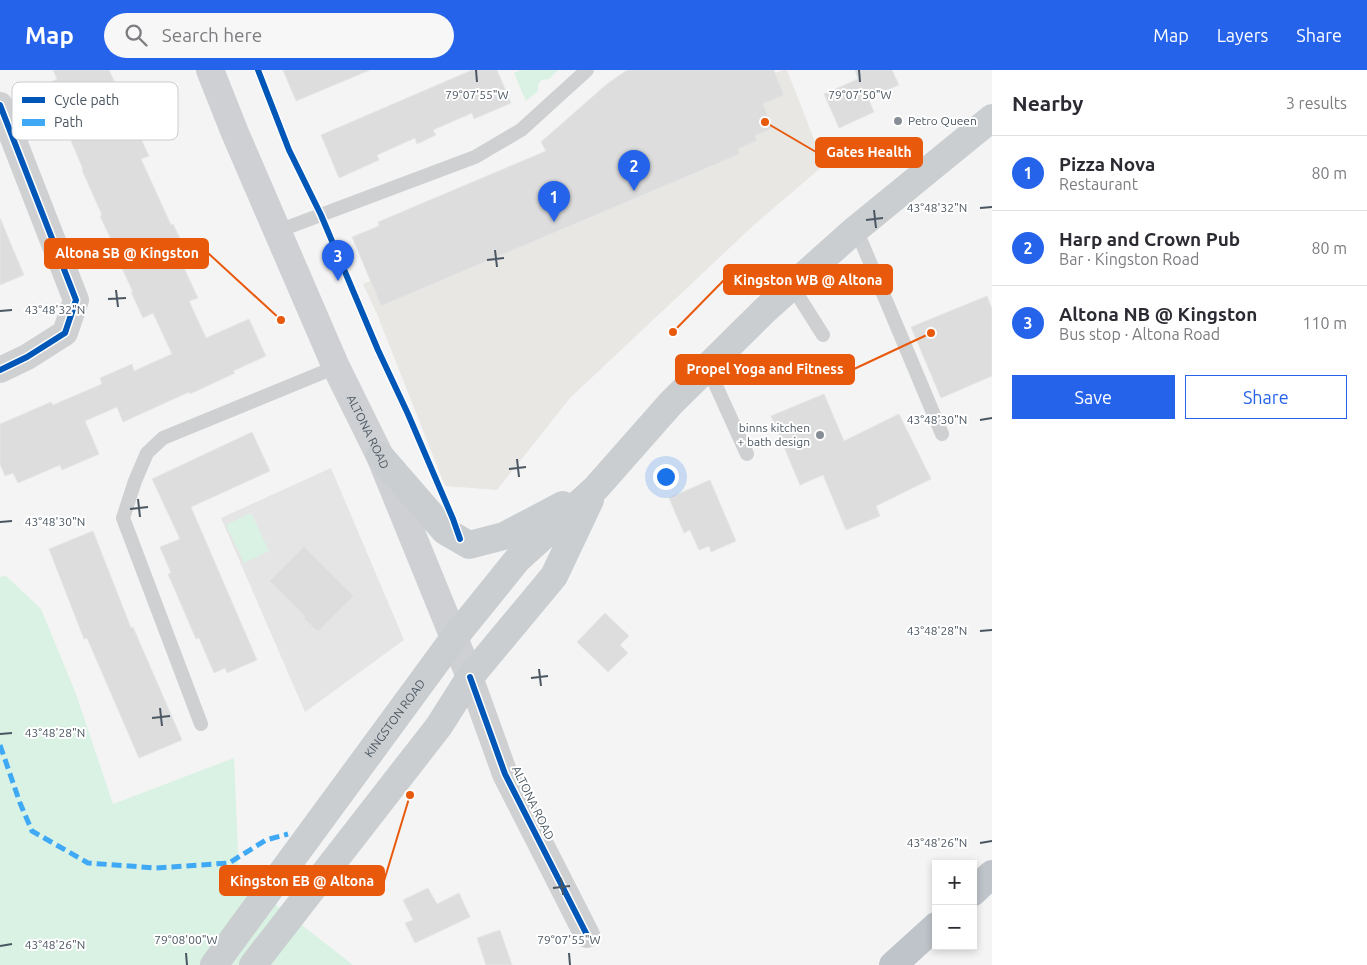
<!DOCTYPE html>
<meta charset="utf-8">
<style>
body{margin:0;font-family:Ubuntu,sans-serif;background:#f7f7f7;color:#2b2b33}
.controls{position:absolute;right:15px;bottom:15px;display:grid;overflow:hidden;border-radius:0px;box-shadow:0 2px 8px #0003}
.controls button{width:45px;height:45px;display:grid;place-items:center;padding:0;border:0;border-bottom:1px solid #e1e1e2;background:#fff;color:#2b2b33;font:25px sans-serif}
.you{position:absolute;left:665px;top:406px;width:18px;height:18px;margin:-12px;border:4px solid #fff;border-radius:50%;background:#1a73e8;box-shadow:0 0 0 8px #1a73e833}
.badge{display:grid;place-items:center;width:32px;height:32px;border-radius:50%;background:#2563eb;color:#fff;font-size:16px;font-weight:700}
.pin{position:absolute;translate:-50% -41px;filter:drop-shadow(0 1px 2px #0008)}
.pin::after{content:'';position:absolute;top:26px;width:18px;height:15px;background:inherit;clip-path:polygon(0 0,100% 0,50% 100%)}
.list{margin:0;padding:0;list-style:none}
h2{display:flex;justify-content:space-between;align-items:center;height:65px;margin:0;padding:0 20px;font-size:21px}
h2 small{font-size:16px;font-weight:400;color:#7c7c81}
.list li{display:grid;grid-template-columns:32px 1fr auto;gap:15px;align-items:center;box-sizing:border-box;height:75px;padding:0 20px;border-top:1px solid #e1e1e2}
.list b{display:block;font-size:19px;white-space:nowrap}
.list p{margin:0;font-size:16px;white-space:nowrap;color:#7c7c81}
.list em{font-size:16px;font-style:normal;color:#7c7c81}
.actions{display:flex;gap:10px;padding:15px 20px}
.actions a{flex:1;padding:11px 0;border:1px solid #2563eb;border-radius:0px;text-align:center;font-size:18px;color:#2563eb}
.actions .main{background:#2563eb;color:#fff}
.icon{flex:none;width:28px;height:28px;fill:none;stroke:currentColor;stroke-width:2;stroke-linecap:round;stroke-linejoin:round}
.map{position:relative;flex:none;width:992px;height:895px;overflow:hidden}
header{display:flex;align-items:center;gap:30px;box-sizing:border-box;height:70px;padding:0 25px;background:#2563eb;color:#fff}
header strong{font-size:24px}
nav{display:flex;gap:28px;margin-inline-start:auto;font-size:18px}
.search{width:350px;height:45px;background:#f7f7f7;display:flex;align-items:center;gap:12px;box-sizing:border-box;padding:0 18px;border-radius:28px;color:#7c7c81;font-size:19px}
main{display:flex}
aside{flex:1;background:#fff}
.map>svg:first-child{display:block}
.commercial{fill:#e8e7e3}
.education{fill:#e6e5e6}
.green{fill:#d9f2e3}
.building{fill:#ddddde;stroke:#e5e6e7}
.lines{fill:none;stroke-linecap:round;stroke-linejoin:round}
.service{stroke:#ced0d2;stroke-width:14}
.minor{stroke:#ced0d2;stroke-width:26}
.secondary{stroke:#ced0d4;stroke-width:28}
.primary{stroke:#caced1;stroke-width:28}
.motorway{stroke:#bec4c9;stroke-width:28}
.quiet{stroke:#3fa9f5;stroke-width:5;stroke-dasharray:10 5;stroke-linecap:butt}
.cycleway-casing{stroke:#fff;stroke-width:9}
.cycleway{stroke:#0057b8;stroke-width:6}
.ticks{fill:none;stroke:#4a5661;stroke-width:2}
.poi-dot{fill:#868d94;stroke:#fff;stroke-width:2}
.labels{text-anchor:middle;stroke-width:4;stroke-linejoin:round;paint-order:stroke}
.poi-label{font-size:12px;fill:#4a5661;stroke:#fff;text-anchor:start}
.street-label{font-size:12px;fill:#4a5661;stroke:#fff}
.key{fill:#fff;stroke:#c9ccd0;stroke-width:1}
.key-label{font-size:14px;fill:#4a5661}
.ticks-label{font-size:12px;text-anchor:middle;fill:#4a5661;stroke:#fff;stroke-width:4;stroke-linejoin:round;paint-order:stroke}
.leader{fill:none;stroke:#e8590c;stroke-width:2}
.callout-dot{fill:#e8590c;stroke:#fff;stroke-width:2}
.callout{fill:#e8590c;stroke:#e8590c;stroke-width:2}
.callout-label{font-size:14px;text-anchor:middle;font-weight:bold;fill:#fff}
</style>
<header>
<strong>Map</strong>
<div class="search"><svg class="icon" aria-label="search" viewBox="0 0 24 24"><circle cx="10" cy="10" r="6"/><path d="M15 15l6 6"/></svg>Search here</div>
<nav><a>Map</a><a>Layers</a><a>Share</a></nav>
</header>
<main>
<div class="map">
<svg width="992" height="895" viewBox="0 0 992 895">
<rect width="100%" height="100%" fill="#f4f4f4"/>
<!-- commercial -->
<path class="commercial" d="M783,0h4l37,95 -69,59 -185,174 -73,92 -52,-4 -68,-172 -14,-30 187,-84 136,-92z"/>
<!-- education -->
<path class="education" d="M331,398l73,172 -99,72 -84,-194z"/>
<!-- green -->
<path class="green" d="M521,0h37l-9,9 -8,1 -3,5v6l-12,10 -12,-28z
M251,443l18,38 -25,12 -18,-38z
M6,506l35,33 35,85 37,110 121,-46 5,118 114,89h-353v-388z"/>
<!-- building -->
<path class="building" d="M53,0h56l40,86 -8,3 30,66 2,-1 12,25 -8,4 21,45 -9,3 17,37 43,-19 17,37 -33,15 2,2 -45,21 -1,-2 -66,30 -6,-15 -32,14 14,33 -37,16 -2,-5 -42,18 -5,-10 -8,3 -5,-12v-40l51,-22 2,3 49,-21 -2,-6 32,-14 2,7 38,-17 -19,-41 -10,5 -12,-26h2l-19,-41 2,-1 -16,-34 2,-1 -20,-45 1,-1 -36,-85 10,-5z
M283,0h87l-74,31z
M472,0h25l14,33 -37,16 -2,-6 -39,17 3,5 -19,9 -2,-6 -38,17 2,5 -40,18 -18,-43z
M627,0h147l10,25 -21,9 10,24 -18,8 2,5 -19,8 2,5 -359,152 -29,-69 27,-11 -1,-4 168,-71 -5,-9 66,-58z
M855,0h37l7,15 -31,13 6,14 -35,16 -15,-34 34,-15z
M0,148l24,57 -24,10z
M987,226l5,13v67l-51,22 -30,-71z
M824,324l20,47 55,-27 32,65 -55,27 4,10 -34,14 -23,-55 -23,10 -29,-69z
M252,362l18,39 -79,36 66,153 -30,13 -2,-5 -11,5 -15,-35 -3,1 -28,-65 3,-1 -11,-26 20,-8 -28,-60z
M710,410l26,61 -25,11 -2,-6 -10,4 -9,-20 -6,3 -15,-35z
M93,461l38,97 2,-1 49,113 -43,18 -52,-120 -3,1 -35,-90z
M304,476l50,50 -36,36 -15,-14 2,-1 -36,-36z
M605,543l24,23 -9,9 8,8 -20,19 -31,-30z
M428,818l9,16 22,-11 11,24 -55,26 -10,-20 8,-3 -10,-20z
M500,860l12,35h-26l-9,-27z"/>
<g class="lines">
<!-- service -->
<path class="service" d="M856,159l86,205
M278,161l197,-74 46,-27 66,-60
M792,216l31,49
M707,296l40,88
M201,654l-78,-206 12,-37 12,-28 16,-15 173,-71"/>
<!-- minor -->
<path class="minor" d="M0,35l76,195 -11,33 -38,24 -27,13
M470,607l35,97 82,161"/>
<!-- secondary -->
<path class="secondary" id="s1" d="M210,0l25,63 101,234 44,89 90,221"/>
<!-- primary -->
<g class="primary">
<path d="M380,386l65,75 24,14 35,-9 59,-31"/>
<path id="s2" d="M214,895l240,-327 63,-78 79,-72 75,-85 94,-93 91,-81 136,-111"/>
<path d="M253,895l186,-239 31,-49 84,-101 36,-76"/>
</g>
<!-- motorway -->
<path class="motorway" d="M973,822l19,-18
M893,895l43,-39"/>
<!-- quiet -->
<path class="quiet" d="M0,675l20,58 12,28 56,32 68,5 73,-5 37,-23 22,-6"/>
<defs>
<path id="cycleway" d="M258,0l31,80 32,65 57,135 30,64 45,105 7,20
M0,35l76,195 -11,33 -38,24 -27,13
M470,607l35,97 82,161"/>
</defs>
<!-- cycleway casing -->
<use href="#cycleway" class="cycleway-casing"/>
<!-- cycleway -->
<use href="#cycleway" class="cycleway"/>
</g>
<!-- ticks -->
<path class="ticks" d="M476,0l1,12M859,0l1,12M980,138l12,-1M874,140l2,18M866,150l17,-2M495,180l2,17M487,190l17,-2M116,220l2,17M108,229l18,-1M0,241l12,-1M980,350l12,-2M517,389l2,18M509,399l17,-2M138,429l2,18M130,439l18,-2M0,452l12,-1M980,561l12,-1M539,599l2,17M531,608l17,-2M160,638l2,18M152,648l18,-2M0,664l12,-1M980,773l12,-2M561,808l2,17M553,818l17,-2M0,876l12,-2M186,883l1,12M569,883l1,12"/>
<!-- markers -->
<g class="poi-dot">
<circle cx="898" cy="51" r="5"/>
<circle cx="820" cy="365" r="5"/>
</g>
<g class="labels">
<!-- poi labels -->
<g class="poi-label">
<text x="908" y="55">Petro Queen</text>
<text x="810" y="362" text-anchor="end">binns kitchen<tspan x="810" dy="14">+ bath design</tspan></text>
</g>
<!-- street labels -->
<g class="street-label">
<text dy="4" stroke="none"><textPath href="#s1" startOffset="395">ALTONA ROAD</textPath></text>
<text dy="4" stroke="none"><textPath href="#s2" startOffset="306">KINGSTON ROAD</textPath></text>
<text transform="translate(533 733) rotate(64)" y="4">ALTONA ROAD</text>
</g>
</g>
<!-- legend -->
<rect x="12" y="12" width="166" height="58" rx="8" class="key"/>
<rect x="22" y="27" width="23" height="6" fill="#0057b8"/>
<rect x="22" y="49" width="23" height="7" fill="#3fa9f5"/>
<g class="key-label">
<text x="54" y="35">Cycle path</text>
<text x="54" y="57">Path</text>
</g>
<g class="ticks-label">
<text x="477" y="29">79°07'55"W</text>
<text x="860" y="29">79°07'50"W</text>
<text x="937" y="142">43°48'32"N</text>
<text x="55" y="244">43°48'32"N</text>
<text x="937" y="354">43°48'30"N</text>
<text x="55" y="456">43°48'30"N</text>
<text x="937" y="565">43°48'28"N</text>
<text x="55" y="667">43°48'28"N</text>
<text x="937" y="777">43°48'26"N</text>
<text x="186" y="874">79°08'00"W</text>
<text x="569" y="874">79°07'55"W</text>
<text x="55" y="879">43°48'26"N</text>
</g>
<!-- callouts -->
<path class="leader" d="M765 52L816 82M281 250L208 183M673 262L724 210M931 263L854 299M410 725L384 811"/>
<g class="callout-dot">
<circle cx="765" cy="52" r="5"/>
<circle cx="281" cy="250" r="5"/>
<circle cx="673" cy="262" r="5"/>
<circle cx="931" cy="263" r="5"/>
<circle cx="410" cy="725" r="5"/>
</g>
<g class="callout">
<rect x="816" y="68" width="106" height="29" rx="5"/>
<rect x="45" y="169" width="163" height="29" rx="5"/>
<rect x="724" y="195" width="168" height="29" rx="5"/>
<rect x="676" y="285" width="178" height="29" rx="5"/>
<rect x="220" y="796" width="164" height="29" rx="5"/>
</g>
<g class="callout-label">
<text x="869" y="87">Gates Health</text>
<text x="127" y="188">Altona SB @ Kingston</text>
<text x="808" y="215">Kingston WB @ Altona</text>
<text x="765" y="304">Propel Yoga and Fitness</text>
<text x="302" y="816">Kingston EB @ Altona</text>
</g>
</svg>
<div class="controls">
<button>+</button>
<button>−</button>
</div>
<div class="you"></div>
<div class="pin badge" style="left:554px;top:152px">1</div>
<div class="pin badge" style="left:634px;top:121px">2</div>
<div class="pin badge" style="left:338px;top:211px">3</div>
</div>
<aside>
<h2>Nearby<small>3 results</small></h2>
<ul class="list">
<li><span class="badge">1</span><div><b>Pizza Nova</b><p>Restaurant</p></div><em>80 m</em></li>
<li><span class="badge">2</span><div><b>Harp and Crown Pub</b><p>Bar · Kingston Road</p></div><em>80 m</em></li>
<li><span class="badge">3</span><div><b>Altona NB @ Kingston</b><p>Bus stop · Altona Road</p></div><em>110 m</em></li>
</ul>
<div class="actions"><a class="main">Save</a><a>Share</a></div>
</aside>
</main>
